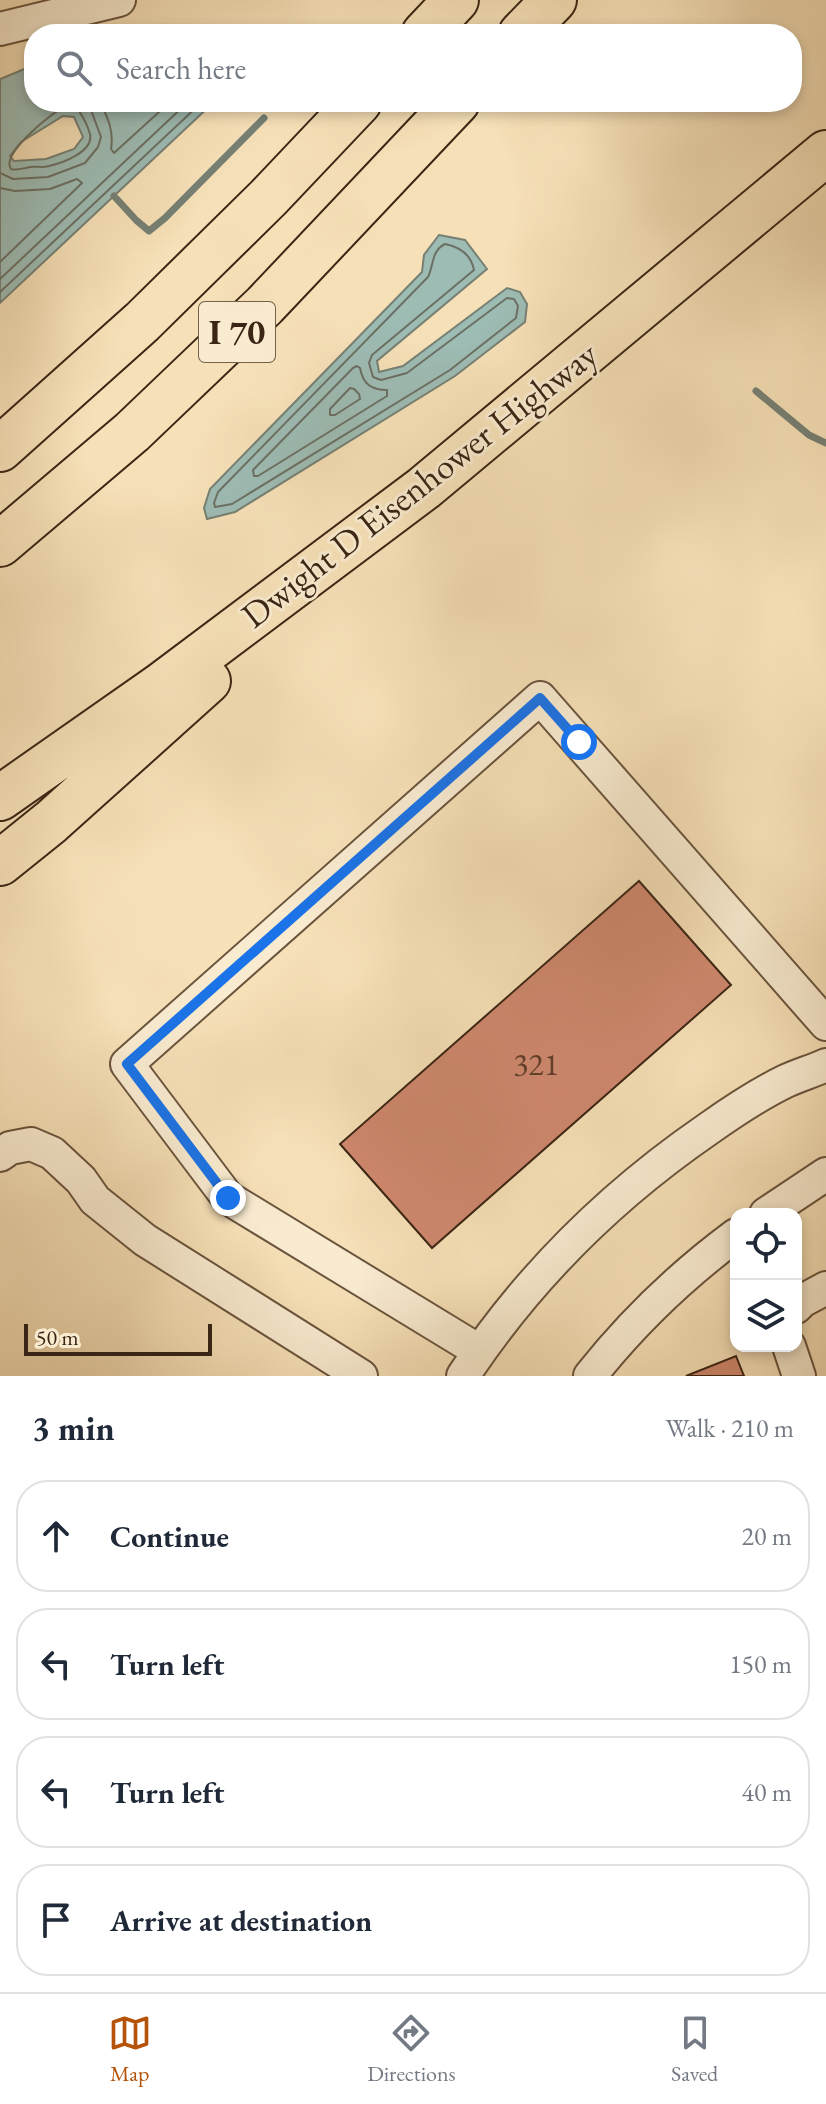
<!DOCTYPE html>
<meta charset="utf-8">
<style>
body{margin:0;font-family:"EB Garamond",serif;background:#f6f6f7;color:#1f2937}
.controls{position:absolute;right:24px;bottom:24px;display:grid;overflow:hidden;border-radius:16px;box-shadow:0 4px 12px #0003}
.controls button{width:72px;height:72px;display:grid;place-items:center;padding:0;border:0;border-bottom:2px solid #e0e1e3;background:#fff;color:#1f2937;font:40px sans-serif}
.scale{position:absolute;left:24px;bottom:20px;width:188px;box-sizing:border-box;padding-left:8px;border:4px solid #3b2514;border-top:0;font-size:22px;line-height:28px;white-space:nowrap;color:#3b2514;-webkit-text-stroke:6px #f9ebd0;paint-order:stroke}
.stop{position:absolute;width:24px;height:24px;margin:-18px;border:6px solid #1a73e8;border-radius:50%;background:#fff}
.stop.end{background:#1a73e8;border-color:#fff;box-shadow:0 2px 8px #0008}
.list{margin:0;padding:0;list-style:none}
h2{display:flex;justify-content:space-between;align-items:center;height:104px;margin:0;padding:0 32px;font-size:34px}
h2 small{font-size:26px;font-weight:400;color:#747a83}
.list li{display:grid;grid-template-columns:52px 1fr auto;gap:24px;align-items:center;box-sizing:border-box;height:112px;margin:0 16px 16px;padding:0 16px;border:2px solid #e0e1e3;border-radius:32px}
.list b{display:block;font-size:30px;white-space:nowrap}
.list em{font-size:26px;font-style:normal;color:#747a83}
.icon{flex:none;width:44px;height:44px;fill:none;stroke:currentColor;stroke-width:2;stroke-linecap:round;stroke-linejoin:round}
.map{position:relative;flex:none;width:826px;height:1376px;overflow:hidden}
.search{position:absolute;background:#fff;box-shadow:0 4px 12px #0003;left:24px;right:24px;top:24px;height:88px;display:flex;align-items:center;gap:20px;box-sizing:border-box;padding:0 28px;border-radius:32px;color:#747a83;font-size:30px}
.sheet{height:616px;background:#fff}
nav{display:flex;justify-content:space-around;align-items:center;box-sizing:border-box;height:112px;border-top:2px solid #e0e1e3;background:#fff;font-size:22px;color:#747a83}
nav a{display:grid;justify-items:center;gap:4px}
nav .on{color:#b45309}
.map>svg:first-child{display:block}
.water{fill:#9dbcb4;stroke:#768074;stroke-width:2;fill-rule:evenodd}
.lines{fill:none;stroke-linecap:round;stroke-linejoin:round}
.shore{stroke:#6c7064;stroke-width:2}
.stream{stroke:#768074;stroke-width:7}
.building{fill:#cf886e;stroke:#3b2514;stroke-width:2}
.minor-casing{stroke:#6a543d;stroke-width:36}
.highway-casing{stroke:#3b2514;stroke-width:48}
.minor{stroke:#f9ebd0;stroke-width:32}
.highway{stroke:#f6e0b7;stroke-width:44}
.route{stroke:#1a73e8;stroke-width:10}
.labels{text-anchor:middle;stroke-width:6;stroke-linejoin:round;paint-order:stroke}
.number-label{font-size:32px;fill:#603e2a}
.shield{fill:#f9ebd0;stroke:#74604c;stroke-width:2}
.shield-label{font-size:34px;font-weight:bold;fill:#3b2514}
.street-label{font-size:36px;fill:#3b2514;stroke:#f9ebd0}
</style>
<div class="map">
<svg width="826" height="1376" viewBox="0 0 826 1376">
<rect width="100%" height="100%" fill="#f6e0b7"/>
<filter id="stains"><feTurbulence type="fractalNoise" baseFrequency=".0025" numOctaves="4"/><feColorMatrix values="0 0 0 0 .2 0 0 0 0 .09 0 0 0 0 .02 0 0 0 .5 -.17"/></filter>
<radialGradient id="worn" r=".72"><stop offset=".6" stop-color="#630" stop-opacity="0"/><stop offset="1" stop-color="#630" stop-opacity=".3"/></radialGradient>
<!-- water -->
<path class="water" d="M34,65v37h180l-214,201v-224zM63,116l11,1 9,20 -9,12 -28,10 -32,2 -4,-5 11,-14z
M439,235l26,5 22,29 -110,92 2,11 24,-6 104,-78 13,4 7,12 -2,18 -70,54 -220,136 -28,7 -3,-11 6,-19 212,-217 2,-17z"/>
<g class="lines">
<!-- shore -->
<path class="shore" d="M100,102c8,16 14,29 11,47l3,4 56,-51
M63,108l16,3c4,6 9,16 11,23 4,18 -28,29 -41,32 -6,2 -13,0 -19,1 -6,1 -13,4 -19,2 -11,-14 41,-57 52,-61z
M0,173l13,6 35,-2 37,-14 13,-16 3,-10 -10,-27 -7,-8
M0,188l15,3 35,-2 27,-10 5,4 -82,79
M445,244c15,3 26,10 29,26l-102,85 -3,8 4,14 8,3 26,-7 100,-75 7,1 4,7 -2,12 -66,52 -218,134 -17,3 -1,-4 4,-11 210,-215c6,-12 3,-26 17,-33z
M0,279l188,-177
M0,292l202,-190
M357,366l3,2c3,16 11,22 27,22v6l-129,80h-4l-1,-6 100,-102z
M350,388l4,1 5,5 1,5 -25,16h-5v-6z"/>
<!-- stream -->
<path class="stream" d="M114,196l22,24 13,11 16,-13 99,-100
M756,391l53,44 17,8"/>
</g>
<!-- building -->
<path class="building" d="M639,881l92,104 -299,263 -92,-104z
M736,1356l8,20h-58z"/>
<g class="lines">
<defs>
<path id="minor" d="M0,29l119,-29
M0,1155l10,-7 21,-4 21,9 29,27 14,20 50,40 216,136
M766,1214l60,-40
M796,1307l6,-6 24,-13
M789,1346l10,30
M479,1351l-251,-153 -101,-134 413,-366 286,326
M463,1376c64,-97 149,-181 245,-247 24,-17 51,-35 78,-48 13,-6 27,-10 40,-16
M590,1376c42,-53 92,-101 146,-141"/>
<path id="highway" d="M424,34l32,-34
M521,34l33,-34
M0,449l142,-127 126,-124 91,-96
M0,544l132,-112 133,-127 192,-203
M0,798l160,-112 264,-198 402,-335
M0,863l51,-41 157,-141"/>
</defs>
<!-- minor casing -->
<use href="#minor" class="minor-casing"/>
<!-- highway casing -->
<use href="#highway" class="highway-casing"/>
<!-- minor -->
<use href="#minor" class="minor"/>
<!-- highway -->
<use href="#highway" class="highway"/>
</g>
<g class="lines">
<!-- route -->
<path class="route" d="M228,1198l-101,-134 413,-366 39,44"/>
</g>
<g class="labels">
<!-- number labels -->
<g class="number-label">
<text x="536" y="1075">321</text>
</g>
<!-- shield labels -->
<rect class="shield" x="199" y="302" width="76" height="60" rx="6"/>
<g class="shield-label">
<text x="237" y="344">I 70</text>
</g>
<!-- street labels -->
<g class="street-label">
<text transform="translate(419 484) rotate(-38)" y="13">Dwight D Eisenhower Highway</text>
</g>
</g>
<rect width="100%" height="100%" filter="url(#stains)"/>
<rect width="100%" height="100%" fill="url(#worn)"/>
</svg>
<div class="controls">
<button><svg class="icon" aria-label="locate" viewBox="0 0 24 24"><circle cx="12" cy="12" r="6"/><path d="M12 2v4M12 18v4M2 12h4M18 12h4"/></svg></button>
<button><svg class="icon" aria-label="layers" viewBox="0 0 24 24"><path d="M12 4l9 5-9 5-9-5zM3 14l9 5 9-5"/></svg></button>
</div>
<div class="scale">50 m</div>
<div class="stop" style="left:579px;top:742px"></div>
<div class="stop end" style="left:228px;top:1198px"></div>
<div class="search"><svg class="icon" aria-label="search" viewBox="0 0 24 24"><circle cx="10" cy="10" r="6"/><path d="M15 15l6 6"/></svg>Search here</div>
</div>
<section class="sheet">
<h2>3 min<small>Walk · 210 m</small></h2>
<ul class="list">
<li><svg class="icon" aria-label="ahead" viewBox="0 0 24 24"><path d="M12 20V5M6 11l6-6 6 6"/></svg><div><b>Continue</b></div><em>20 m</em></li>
<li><svg class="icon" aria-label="left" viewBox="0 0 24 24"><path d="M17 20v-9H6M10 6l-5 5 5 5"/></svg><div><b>Turn left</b></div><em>150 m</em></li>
<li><svg class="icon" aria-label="left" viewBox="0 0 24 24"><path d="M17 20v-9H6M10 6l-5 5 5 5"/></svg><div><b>Turn left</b></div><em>40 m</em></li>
<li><svg class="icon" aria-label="arrive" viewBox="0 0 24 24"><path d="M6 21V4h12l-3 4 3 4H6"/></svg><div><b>Arrive at destination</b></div></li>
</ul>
</section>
<nav>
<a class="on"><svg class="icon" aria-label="map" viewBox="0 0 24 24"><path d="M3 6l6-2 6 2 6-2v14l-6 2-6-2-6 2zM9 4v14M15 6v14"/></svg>Map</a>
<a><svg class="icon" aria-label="directions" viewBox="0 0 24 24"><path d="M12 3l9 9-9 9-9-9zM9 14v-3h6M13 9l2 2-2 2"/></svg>Directions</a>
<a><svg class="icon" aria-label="saved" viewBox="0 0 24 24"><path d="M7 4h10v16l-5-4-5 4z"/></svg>Saved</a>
</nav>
